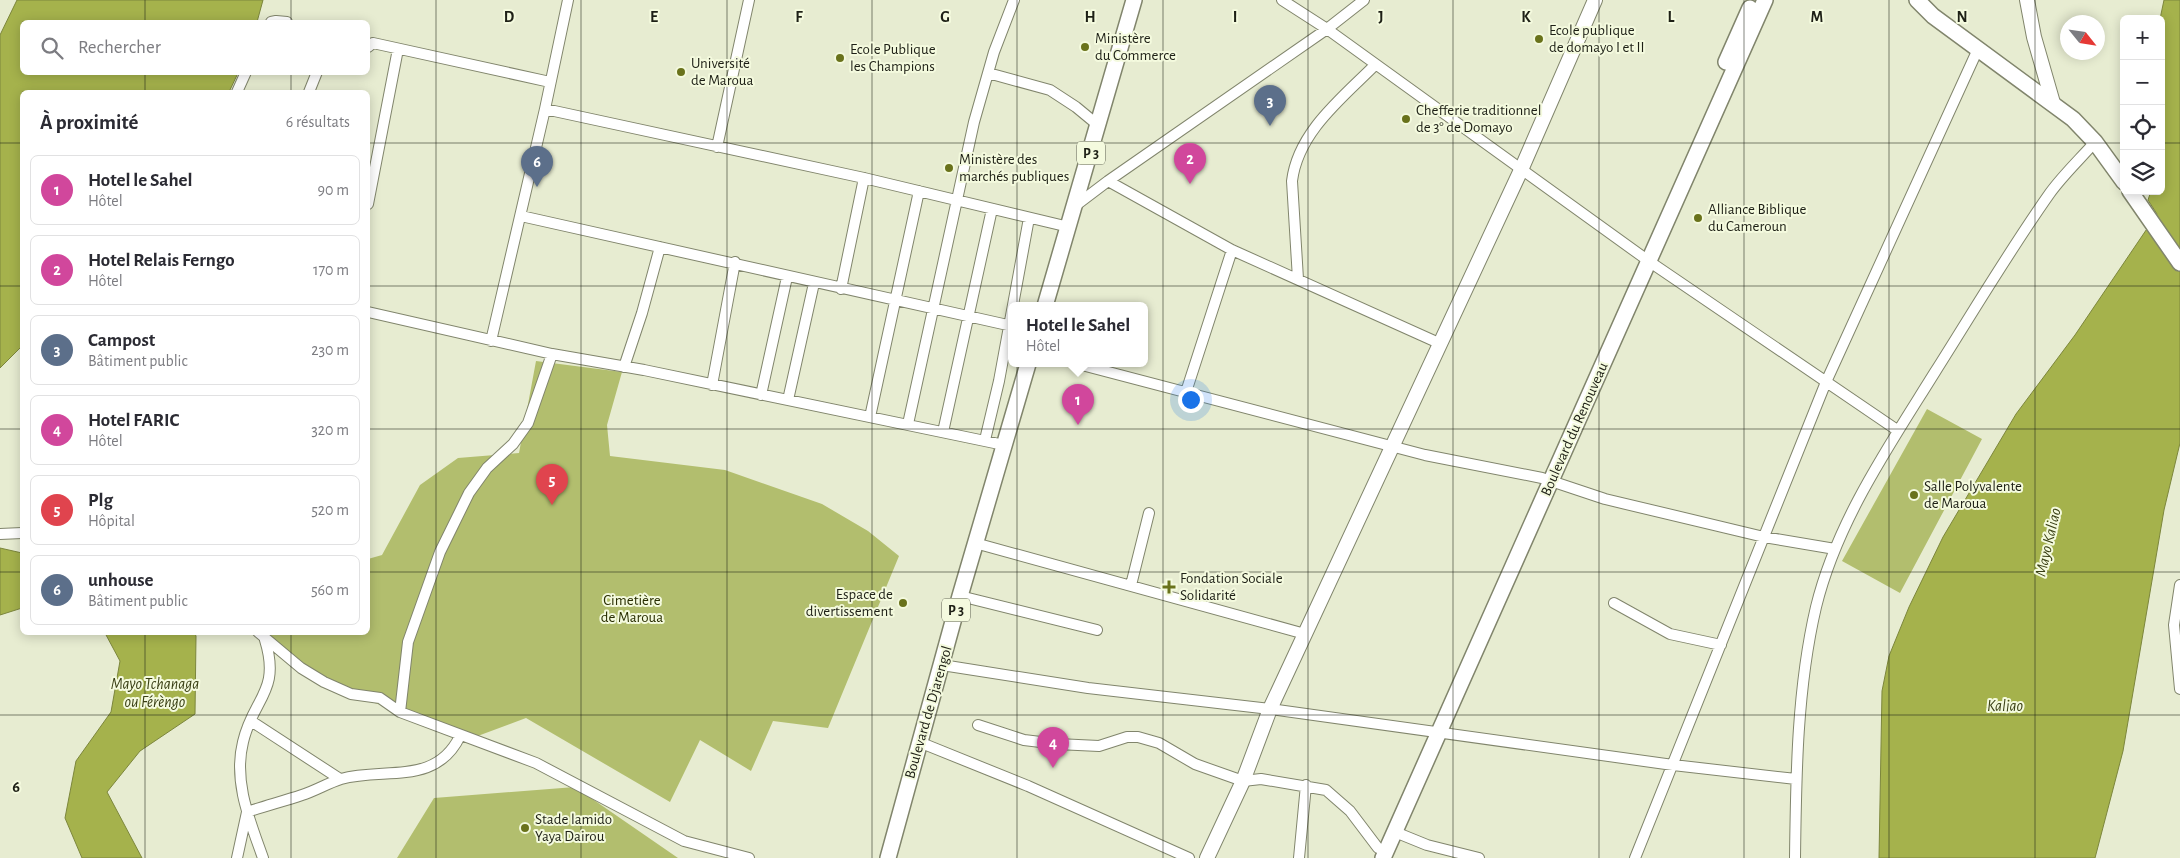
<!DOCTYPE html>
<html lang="fr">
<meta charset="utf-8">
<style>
body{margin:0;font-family:"Alegreya Sans",sans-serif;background:#f2f2f3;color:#2b2b33}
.controls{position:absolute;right:15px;top:15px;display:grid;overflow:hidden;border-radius:8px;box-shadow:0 2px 12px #0003}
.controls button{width:45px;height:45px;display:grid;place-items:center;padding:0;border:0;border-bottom:1px solid #e1e1e2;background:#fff;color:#2b2b33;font:25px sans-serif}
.compass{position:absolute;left:2060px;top:15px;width:45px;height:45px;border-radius:50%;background:#fff;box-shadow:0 2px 12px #0003;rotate:120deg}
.you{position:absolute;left:1190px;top:399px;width:18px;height:18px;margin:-12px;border:4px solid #fff;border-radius:50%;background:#1a73e8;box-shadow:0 0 0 8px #1a73e833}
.badge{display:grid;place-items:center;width:32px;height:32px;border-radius:50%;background:#69721b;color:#fff;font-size:16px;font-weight:700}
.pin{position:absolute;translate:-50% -41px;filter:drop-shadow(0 1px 2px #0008)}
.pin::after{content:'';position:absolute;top:26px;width:18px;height:15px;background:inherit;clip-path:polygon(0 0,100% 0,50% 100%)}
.popup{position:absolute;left:1008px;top:302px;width:140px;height:65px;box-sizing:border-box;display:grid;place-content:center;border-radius:8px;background:#fff;filter:drop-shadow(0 1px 4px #0005);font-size:16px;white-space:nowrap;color:#7c7c81}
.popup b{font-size:19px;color:#2b2b33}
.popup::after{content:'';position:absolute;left:50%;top:100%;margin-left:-10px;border:10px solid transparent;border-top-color:#fff}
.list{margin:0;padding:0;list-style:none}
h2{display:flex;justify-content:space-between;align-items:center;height:65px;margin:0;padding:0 20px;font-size:21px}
h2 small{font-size:16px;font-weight:400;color:#7c7c81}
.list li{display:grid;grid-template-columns:32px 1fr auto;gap:15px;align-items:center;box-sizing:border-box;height:70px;margin:0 10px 10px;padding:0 10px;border:1px solid #e1e1e2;border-radius:8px}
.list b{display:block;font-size:19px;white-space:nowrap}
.list p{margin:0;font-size:16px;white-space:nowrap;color:#7c7c81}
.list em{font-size:16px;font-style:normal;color:#7c7c81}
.icon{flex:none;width:28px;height:28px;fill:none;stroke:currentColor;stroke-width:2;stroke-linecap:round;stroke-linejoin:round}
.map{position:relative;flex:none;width:2180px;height:858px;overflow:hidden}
.search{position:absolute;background:#fff;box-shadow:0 2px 12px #0003;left:20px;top:20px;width:350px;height:55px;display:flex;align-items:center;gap:12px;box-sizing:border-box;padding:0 18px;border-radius:8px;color:#7c7c81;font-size:19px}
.panel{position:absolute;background:#fff;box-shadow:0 2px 12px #0003;left:20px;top:90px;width:350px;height:545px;border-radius:8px}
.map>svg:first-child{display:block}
.green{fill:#b2be6e}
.water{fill:#a5b24c;stroke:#7c863c}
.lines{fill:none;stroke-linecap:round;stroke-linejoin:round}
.street-casing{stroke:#81856c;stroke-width:12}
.secondary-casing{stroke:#81856c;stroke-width:16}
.primary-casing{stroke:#81856c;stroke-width:18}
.street{stroke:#fff;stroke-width:10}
.secondary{stroke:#fff;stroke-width:14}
.primary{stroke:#fff;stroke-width:15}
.grid{fill:none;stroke:#1e2016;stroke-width:1;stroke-opacity:0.55}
.poi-dot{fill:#69721b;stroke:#f4fade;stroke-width:2}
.labels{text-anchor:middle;stroke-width:4;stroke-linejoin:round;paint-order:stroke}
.shield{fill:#f4fade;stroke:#5e6152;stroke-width:1}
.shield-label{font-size:14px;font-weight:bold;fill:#1e2016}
.poi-label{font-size:15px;fill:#1e2016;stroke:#f4fade;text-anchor:start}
.street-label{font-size:15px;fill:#1e2016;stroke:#f4fade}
.park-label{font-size:15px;fill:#292e02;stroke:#f4fade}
.water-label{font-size:16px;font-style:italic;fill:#383e13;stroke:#f4fade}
.grid-label{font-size:16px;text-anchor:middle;font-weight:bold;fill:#1e2016;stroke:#f4fade;stroke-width:4;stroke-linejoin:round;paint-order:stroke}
</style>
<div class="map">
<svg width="2180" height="858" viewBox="0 0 2180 858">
<rect width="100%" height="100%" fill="#e7ecd1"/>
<!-- green -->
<path class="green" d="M536,361l86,11 -15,53 3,31 115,14 97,34 46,27 31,25 -71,172 -55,-7 -22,50 -51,-31 -30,62 -144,-84 -51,19 -74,-27 -53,-14 -85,-63 105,-1v-73l14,-4 38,-70 38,-27 61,-5z
M1927,409l55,30 -82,154 -58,-32z
M575,787l103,71h-281l37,-60z"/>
<!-- water -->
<path class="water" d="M17,0h246l-6,22h-235v50l216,1 -9,19h-207v254l-22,22v-333z
M2164,0h16v443l-16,67 -41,241 -28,107h-216l3,-167 7,-35 20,-49 34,-70 73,-123 59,-79 82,-121 -9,-14 3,-9h10v-31l3,-7 -4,-134z
M0,548l22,5v55l-22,7z
M105,633l89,-1 2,4 -1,78 -55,37 -33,41 35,66h-60l-17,-40 11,-57 35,-49 9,-51z"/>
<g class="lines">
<defs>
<path id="street" d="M1282,0l45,29 323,233 247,168
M271,22l5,-1 11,1
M368,47l5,-4 177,39
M988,73l62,17 26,17 23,19
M237,92l9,-20
M309,92l8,-20
M545,109l319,69 205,49
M717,147l32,-147
M1108,181l124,69 209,94
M368,204l30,-155
M1075,206l33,-25 219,-152 37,-29
M521,216l491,110
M1298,279l-6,-98c6,-49 50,-83 83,-116
M841,289l23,-111
M368,312l184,42 92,16 360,75
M491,341l54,-232 23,-109
M1078,364l347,91 117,23 63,21 159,38 71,12
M624,367l18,-54 18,-66
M712,385l23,-123
M1186,392l46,-142
M761,395l26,-118
M788,400l26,-117
M870,417l49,-226
M908,424l66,-302 20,-70 20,-52
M943,432l49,-223
M985,440l14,-59 30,-163
M0,534l22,-1
M975,543l330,91
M1131,585l18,-72
M2180,585l-6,40 6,64
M960,596l137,34
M1614,603l56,31 51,11
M258,632l43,36 23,14 27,12 29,4 20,14 136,51 148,78 65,17
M942,665l146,23 182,21 403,56 123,14
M400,712l8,-70 32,-90 29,-59 18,-25 26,-24 15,-21 24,-69
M251,721l89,58
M978,725l46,15 33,4 42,2 28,-9h11l21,6 36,21 48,17 18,-2 65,11 24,21 28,37
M919,742l109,44 161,72
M1395,832l32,13 52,13
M237,858l10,-46c18,-6 37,-11 55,-17 13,-4 26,-12 39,-16 44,-12 95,7 119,-43
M263,858c-13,-37 -30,-76 -20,-116 10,-44 38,-50 22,-102
M1299,858l7,-73
M1635,858l191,-476 152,-333
M1795,858c1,-83 2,-170 21,-251 21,-86 73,-161 119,-235 38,-60 74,-121 115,-179 13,-18 30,-34 45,-51"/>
<path id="secondary" d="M2027,0l7,37 19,66
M1207,858l36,-77 27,-72 251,-539 74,-170"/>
<path id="primary" d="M1917,0l16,16 140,103 22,23 29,40
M1726,62l24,-54
M2130,191l50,72
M1045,306l89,-306
M888,858l72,-262 68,-232
M1383,858l382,-858"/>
</defs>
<!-- street casing -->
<use href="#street" class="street-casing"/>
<!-- secondary casing -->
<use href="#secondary" class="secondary-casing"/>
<!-- primary casing -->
<use href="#primary" class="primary-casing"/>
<!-- street -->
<use href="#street" class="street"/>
<!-- secondary -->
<use href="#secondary" class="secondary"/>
<!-- primary -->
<use href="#primary" class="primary"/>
</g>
<!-- grid -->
<path class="grid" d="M145,0v22M291,0v22M436,0v858M581,0v858M727,0v858M872,0v858M1017,0v858M1163,0v858M1308,0v858M1453,0v858M1599,0v858M1744,0v858M1889,0v858M2035,0v858M145,72v20M291,72v20M0,143h22M368,143h1756M2161,143h19M0,286h22M368,286h1812M0,429h22M368,429h1812M0,572h22M368,572h1812M145,632v226M291,632v226M0,715h2180"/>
<!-- markers -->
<g class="poi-dot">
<circle cx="1539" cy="39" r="5"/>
<circle cx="1085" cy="47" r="5"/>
<circle cx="840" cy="58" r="5"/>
<circle cx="681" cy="72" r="5"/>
<circle cx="1406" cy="119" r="5"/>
<circle cx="949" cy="168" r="5"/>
<circle cx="1698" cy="218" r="5"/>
<circle cx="1914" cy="495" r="5"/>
<path d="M1166.5 579.5h5v5h5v5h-5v5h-5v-5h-5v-5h5z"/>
<circle cx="903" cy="603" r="5"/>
<circle cx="525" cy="828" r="5"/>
</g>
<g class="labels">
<!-- shield labels -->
<g class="shield">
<rect x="1077" y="141.5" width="28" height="23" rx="4"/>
<rect x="942" y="598.5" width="28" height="23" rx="4"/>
</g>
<g class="shield-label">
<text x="1091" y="158">P 3</text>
<text x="956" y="615">P 3</text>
</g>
<!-- poi labels -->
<g class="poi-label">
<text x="1549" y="35">Ecole publique<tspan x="1549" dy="17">de domayo I et II</tspan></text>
<text x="1095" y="43">Ministère<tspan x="1095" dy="17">du Commerce</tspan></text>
<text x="850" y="54">Ecole Publique<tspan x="850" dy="17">les Champions</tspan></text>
<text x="691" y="68">Université<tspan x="691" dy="17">de Maroua</tspan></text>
<text x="1416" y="115">Chefferie traditionnel<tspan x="1416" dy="17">de 3° de Domayo</tspan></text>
<text x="959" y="164">Ministère des<tspan x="959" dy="17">marchés publiques</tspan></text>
<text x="1708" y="214">Alliance Biblique<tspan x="1708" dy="17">du Cameroun</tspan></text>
<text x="1924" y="491">Salle Polyvalente<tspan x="1924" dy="17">de Maroua</tspan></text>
<text x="1180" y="583">Fondation Sociale<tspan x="1180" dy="17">Solidarité</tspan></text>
<text x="893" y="599" text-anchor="end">Espace de<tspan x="893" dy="17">divertissement</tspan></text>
<text x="535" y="824">Stade lamido<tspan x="535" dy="17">Yaya Dairou</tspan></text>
</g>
<!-- street labels -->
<g class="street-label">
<text transform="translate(1574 429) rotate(-66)" y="5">Boulevard du Renouveau</text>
<text transform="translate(928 712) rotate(-74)" y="5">Boulevard de Djarengol</text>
</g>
<!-- park labels -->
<g class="park-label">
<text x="632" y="605">Cimetière<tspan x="632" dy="17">de Maroua</tspan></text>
</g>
<!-- water labels -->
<g class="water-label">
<text transform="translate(2047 542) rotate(-77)" y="6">Mayo Kaliao</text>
<text x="155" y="689">Mayo Tchanaga<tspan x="155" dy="18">ou Férèngo</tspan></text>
<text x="2005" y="711">Kaliao</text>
</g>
</g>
<g class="grid-label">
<text x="509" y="22">D</text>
<text x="654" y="22">E</text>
<text x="799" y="22">F</text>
<text x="945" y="22">G</text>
<text x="1090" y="22">H</text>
<text x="1235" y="22">I</text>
<text x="1381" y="22">J</text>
<text x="1526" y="22">K</text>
<text x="1671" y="22">L</text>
<text x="1817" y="22">M</text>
<text x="1962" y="22">N</text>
<text x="16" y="792">6</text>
</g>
</svg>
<div class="controls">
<button>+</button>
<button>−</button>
<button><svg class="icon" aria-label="locate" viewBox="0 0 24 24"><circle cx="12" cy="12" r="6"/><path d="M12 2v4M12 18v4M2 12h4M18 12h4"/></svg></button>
<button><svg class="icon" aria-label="layers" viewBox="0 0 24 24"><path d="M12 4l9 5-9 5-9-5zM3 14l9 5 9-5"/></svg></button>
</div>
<svg class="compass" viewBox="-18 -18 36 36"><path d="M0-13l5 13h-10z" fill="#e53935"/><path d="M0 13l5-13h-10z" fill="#7c7c81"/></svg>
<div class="you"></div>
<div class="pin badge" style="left:1078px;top:425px;background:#d1479c">1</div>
<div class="popup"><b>Hotel le Sahel</b>Hôtel</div>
<div class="pin badge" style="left:1190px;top:184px;background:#d1479c">2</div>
<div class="pin badge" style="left:1270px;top:126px;background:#5c6f8a">3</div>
<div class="pin badge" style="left:1053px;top:768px;background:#d1479c">4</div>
<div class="pin badge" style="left:552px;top:505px;background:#e0444e">5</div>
<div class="pin badge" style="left:537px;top:187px;background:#5c6f8a">6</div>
<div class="search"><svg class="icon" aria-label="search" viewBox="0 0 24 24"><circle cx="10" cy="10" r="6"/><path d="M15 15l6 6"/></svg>Rechercher</div>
<section class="panel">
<h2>À proximité<small>6 résultats</small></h2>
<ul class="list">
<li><span class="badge" style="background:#d1479c">1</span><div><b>Hotel le Sahel</b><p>Hôtel</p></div><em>90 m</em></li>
<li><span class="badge" style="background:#d1479c">2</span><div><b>Hotel Relais Ferngo</b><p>Hôtel</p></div><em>170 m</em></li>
<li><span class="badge" style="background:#5c6f8a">3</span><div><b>Campost</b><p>Bâtiment public</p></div><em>230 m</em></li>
<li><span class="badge" style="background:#d1479c">4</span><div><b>Hotel FARIC</b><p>Hôtel</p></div><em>320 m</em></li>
<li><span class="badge" style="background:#e0444e">5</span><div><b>Plg</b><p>Hôpital</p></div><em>520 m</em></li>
<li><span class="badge" style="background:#5c6f8a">6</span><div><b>unhouse</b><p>Bâtiment public</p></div><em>560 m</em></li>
</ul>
</section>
</div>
